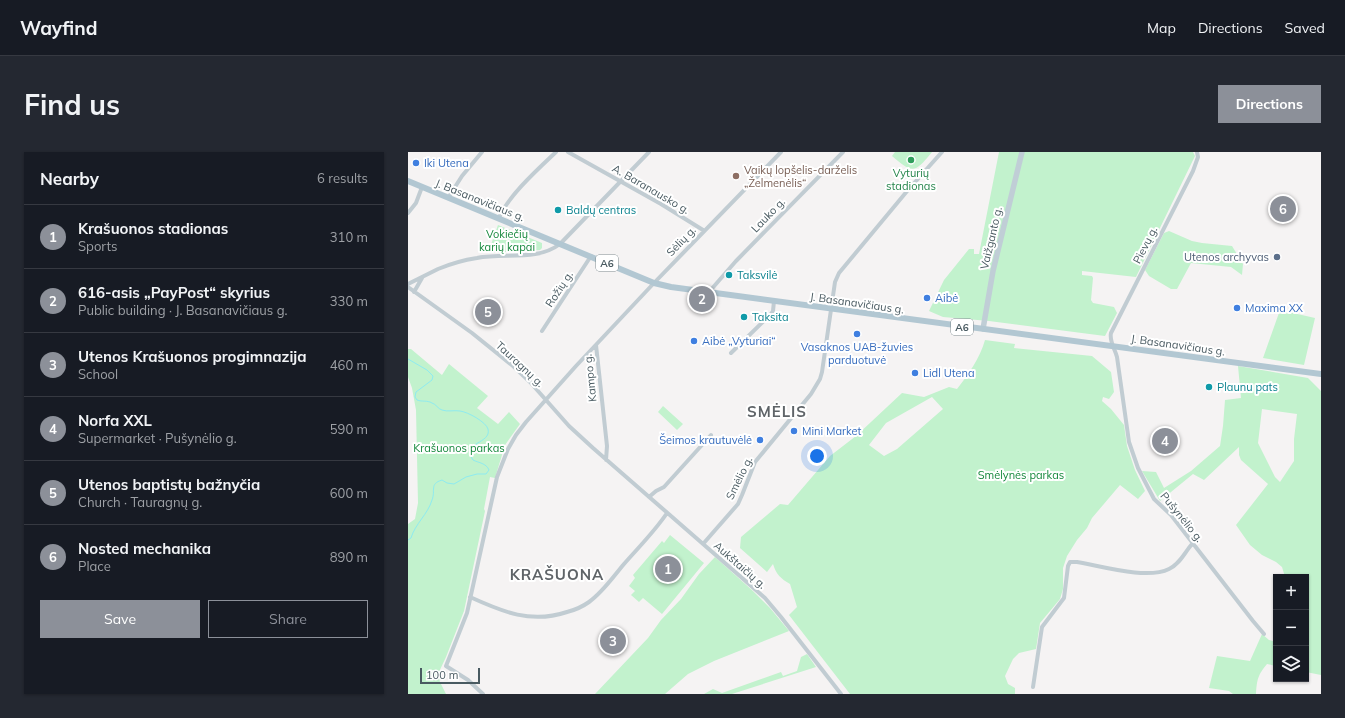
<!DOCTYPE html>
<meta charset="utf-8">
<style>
body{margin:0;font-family:Mulish,sans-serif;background:#242831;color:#f1f3f6}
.controls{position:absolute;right:12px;bottom:12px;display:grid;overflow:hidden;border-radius:0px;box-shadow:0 1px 3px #0004}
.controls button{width:36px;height:36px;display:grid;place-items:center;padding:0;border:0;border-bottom:1px solid #363941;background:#171b24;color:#f1f3f6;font:20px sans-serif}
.scale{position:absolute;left:12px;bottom:10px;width:60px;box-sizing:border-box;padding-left:4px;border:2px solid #495a61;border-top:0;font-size:11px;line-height:14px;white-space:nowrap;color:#495a61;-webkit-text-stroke:3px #fff;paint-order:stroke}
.you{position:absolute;left:409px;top:304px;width:14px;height:14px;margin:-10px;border:3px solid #fff;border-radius:50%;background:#1a73e8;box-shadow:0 0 0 6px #1a73e833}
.badge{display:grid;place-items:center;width:26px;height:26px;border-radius:50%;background:#8c9099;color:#fff;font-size:13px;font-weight:700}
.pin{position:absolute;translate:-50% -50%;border:2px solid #fff;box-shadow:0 1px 4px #0006}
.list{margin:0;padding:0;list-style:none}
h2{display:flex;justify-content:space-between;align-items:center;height:52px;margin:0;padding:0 16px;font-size:17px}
h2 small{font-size:13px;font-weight:400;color:#9ea1a6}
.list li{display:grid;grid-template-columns:26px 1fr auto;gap:12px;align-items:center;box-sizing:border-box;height:64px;padding:0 16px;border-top:1px solid #363941}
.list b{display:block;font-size:15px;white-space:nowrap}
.list p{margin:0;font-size:13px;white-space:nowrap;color:#9ea1a6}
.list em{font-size:13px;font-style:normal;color:#9ea1a6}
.actions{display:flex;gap:8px;padding:12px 16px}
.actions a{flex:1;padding:9px 0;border:1px solid #8c9099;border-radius:0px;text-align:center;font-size:14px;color:#8c9099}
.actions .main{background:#8c9099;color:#fff}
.icon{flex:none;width:22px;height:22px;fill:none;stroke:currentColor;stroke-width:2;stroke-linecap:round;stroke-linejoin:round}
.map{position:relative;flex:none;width:913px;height:542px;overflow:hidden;border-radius:0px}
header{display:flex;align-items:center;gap:24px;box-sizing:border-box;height:56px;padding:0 20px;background:#171b24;border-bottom:1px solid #363941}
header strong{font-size:19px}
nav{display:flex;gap:22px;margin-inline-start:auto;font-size:14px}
.intro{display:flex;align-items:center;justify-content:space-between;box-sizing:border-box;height:96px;padding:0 24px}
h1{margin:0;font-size:28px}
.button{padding:10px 18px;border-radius:0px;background:#8c9099;color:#fff;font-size:14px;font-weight:700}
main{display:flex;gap:24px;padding:0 24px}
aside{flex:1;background:#171b24;border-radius:0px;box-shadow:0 1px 3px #0004}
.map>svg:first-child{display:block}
.green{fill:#c2f2cd;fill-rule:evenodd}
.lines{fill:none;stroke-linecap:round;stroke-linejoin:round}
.stream{stroke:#8eebf0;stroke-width:1}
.minor{stroke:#c1ccd2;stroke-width:4}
.secondary{stroke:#c0ced6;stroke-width:5.5}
.primary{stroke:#b2c7d2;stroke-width:6}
.leisure-dot{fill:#2e9e5b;stroke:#fff;stroke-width:1.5}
.shop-dot{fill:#3f7fe0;stroke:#fff;stroke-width:1.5}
.education-dot{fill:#8d6e63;stroke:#fff;stroke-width:1.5}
.culture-dot{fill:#0f9aa8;stroke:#fff;stroke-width:1.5}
.service-dot{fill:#5c6f8a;stroke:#fff;stroke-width:1.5}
.labels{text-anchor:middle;stroke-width:4;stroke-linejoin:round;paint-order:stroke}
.shield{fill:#fff;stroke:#808c90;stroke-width:1}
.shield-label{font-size:10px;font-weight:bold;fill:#495a61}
.shop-label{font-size:11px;fill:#366cbe;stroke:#fff;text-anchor:start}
.education-label{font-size:11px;fill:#785e54;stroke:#fff;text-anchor:start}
.leisure-label{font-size:11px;fill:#27864d;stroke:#fff}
.street-label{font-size:11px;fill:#495a61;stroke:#fff}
.culture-label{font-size:11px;fill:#0d838f;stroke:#fff;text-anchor:start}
.park-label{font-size:11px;fill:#15883c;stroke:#fff}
.service-label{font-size:11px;fill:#4e5e75;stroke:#fff;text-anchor:end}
.district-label{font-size:15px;font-weight:bold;letter-spacing:1px;fill:#5f6468;stroke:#fff}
</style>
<header>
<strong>Wayfind</strong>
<nav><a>Map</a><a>Directions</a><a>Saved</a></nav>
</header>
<div class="intro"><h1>Find us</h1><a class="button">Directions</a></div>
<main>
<aside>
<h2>Nearby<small>6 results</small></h2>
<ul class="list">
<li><span class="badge">1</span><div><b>Krašuonos stadionas</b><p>Sports</p></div><em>310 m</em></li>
<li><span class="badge">2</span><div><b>616-asis „PayPost“ skyrius</b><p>Public building · J. Basanavičiaus g.</p></div><em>330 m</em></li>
<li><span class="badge">3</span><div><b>Utenos Krašuonos progimnazija</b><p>School</p></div><em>460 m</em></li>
<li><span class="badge">4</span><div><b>Norfa XXL</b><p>Supermarket · Pušynėlio g.</p></div><em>590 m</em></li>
<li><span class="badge">5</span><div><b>Utenos baptistų bažnyčia</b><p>Church · Tauragnų g.</p></div><em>600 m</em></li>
<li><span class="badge">6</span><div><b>Nosted mechanika</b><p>Place</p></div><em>890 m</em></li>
</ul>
<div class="actions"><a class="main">Save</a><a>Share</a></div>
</aside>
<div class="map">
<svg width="913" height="542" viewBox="0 0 913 542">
<rect width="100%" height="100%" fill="#f5f3f3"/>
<!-- green -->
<path class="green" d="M487,0h37c-17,21 -19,22 -40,4z
M591,0h194l2,4 -59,121 -54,-6v4l10,1 1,2 -2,22 2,3 21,4 3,6 -12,23 -116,-15 -46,-4 -14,-6 15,-31 25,-31h5v5h5z
M90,73l44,18v5l-2,2 -52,3z
M761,79l23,10 10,2 30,3 11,18 -1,11 -11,-8 -40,-4 -14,26h-6l-22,-13 -4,-6 19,-37z
M872,158l35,8 -11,47 -41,-7z
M577,188l30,4 -1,4 78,8 19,16 3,20 -5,7 -6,-2 -1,4 9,8 13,16 3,21 8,24 10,21 -7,8 -18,-14 -28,33 -5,10 -10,12 -10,16 -4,12v21l-3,10 -20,24 -4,26 -17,4 -6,6 -8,17 3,8 7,4v6h-165l-61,-79 8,-8 -7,-23c-9,-5 -14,-10 -17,-20l-6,8 -27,-24 1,-11 39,-33 8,1 42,-49 26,-20 46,-43 22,4 25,-10 8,2c11,-14 23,-31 28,-49zM524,245l11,12 -46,40 -13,7 -15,-11 17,-22z
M0,197h3l31,26 7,-11 39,32 -11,12 21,16 11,-12 11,12 -15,21 -10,33 -5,-1 -6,32 1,2 -21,100 -18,46 -8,17 2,8 6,12h-38v-170l7,-5 3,-16 -2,-93 -4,-22 -4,-11z
M830,214l70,12 13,13v284l-15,-3v-95h-21l-3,-10 -6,-5 -14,-7 -12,-10 -14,-20 32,-41 -27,-24 -2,-5v-8l-35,33 -11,-6 -33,27 -18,-30 14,1 8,16 27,-17 29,-25 3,-20 2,-26 16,-2zM854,257l35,5 -3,25v22l-14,21 -5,-5 -17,-34z
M255,254l20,18 -6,6 -19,-18z
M262,383l34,28 -42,51 -19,-16 -4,4 -8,-7 4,-4 -6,-5 6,-8 -2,-3 29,-34 2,2z
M307,405l38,34 17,17 19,23 -75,30 -26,13 -23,20h-70l53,-56 13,-18 20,-21 18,-25z
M854,482l7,6 7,2v24l-9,-2c-9,11 -10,15 -11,30h-23l-4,-3 -20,-3 8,-32 33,5z
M399,502l9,13 -84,27h-28l9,-5 9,4 59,-21 2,4 14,-5 4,-14z"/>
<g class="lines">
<!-- stream -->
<path class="stream" d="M0,207l19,11 6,6 -1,4 -16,12 -1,5 2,3c5,2 10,0 15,3 4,1 6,6 10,7 5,2 13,0 18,1 8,1 26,11 28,18 4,15 -28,13 -15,31 6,3 13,3 16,10l-3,4h-9l-11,3 -12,7 -7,-1 -5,-3c-13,4 -6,10 -10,20 -4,14 -17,24 -21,38l-3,2"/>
<!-- minor -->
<path class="minor" d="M160,0l93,52 42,26
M789,0l1,5 -5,14 -82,162c-2,8 4,16 6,24l12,85 9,26 16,31 17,16 82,106 11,13
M40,46l14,-22 20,-24
M0,61l8,-10 6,-16
M91,66c9,-22 39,-49 57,-66
M0,132c10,-5 20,-10 30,-15 12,-5 26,-9 39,-11 27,-6 59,4 83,-14l89,-92
M0,135l64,46 41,33 17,16 39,44 24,22 172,150 16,19 60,77
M6,140l8,-14
M301,140l27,-31 107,-109
M134,179l49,-75
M188,193l11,101 -1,14
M323,201l40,-39 2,-3 1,-10
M241,345l7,-6 8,-4 47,-52
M295,392l35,-40 4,-9 13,-33 56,-68 9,-15 2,-7 13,-90 4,-9 69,-83 34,-38
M62,445c33,15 61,27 97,15 8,-2 15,-5 22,-10 14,-10 24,-25 35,-38 14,-16 31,-33 43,-51
M625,535l9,-60 22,-29 4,-32 2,-4h7c24,4 70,18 92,7 11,-5 16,-17 23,-25
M75,542l-15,-14 -22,-14 21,-53 30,-136 11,-28 8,-14 10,-13 50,-56 78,-83 127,-131"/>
<!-- secondary -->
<path class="secondary" d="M575,177l10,-58 29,-119"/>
<!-- primary -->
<path class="primary" d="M0,29l246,102 17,4 650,87"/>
</g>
<!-- markers -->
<circle class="leisure-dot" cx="503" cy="8" r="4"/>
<g class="shop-dot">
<circle cx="8" cy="11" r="4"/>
<circle cx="519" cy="146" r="4"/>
<circle cx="829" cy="156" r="4"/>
<circle cx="449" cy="182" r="4"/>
<circle cx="286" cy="189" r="4"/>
<circle cx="507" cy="221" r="4"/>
<circle cx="386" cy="279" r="4"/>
<circle cx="352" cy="288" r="4"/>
</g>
<circle class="education-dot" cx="328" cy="24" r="4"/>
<g class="culture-dot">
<circle cx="150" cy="58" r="4"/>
<circle cx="321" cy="123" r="4"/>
<circle cx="336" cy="165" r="4"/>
<circle cx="801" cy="235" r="4"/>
</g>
<circle class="service-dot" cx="869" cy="105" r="4"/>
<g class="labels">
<!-- shield labels -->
<g class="shield">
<rect x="188" y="103" width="22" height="16" rx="3"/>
<rect x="543" y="167" width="22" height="16" rx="3"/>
</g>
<g class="shield-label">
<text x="199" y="115">A6</text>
<text x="554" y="179">A6</text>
</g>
<!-- shop labels -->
<g class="shop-label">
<text x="16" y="15">Iki Utena</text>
<text x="527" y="150">Aibė</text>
<text x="837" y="160">Maxima XX</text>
<text x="294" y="193">Aibė „Vyturiai“</text>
<text x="449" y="199" text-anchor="middle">Vasaknos UAB-žuvies<tspan x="449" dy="13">parduotuvė</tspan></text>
<text x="515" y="225">Lidl Utena</text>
<text x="394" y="283">Mini Market</text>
<text x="344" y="292" text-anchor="end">Šeimos krautuvėlė</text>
</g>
<!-- education labels -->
<g class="education-label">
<text x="336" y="22">Vaikų lopšelis-darželis<tspan x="336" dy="13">„Želmenėlis“</tspan></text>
</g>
<!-- leisure labels -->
<g class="leisure-label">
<text x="503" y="25">Vyturių<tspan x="503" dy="13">stadionas</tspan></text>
</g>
<!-- street labels -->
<g class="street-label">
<text transform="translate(243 37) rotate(30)" y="4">A. Baranausko g.</text>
<text transform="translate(72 48) rotate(22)" y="4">J. Basanavičiaus g.</text>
<text transform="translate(360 63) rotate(-46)" y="4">Lauko g.</text>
<text transform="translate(583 86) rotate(-77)" y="4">Vaižganto g.</text>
<text transform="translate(273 89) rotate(-46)" y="4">Sėlių g.</text>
<text transform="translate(737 93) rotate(-63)" y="4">Pievų g.</text>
<text transform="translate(151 137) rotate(-57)" y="4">Rožių g.</text>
<text transform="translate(449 151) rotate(8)" y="4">J. Basanavičiaus g.</text>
<text transform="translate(770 193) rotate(8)" y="4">J. Basanavičiaus g.</text>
<text transform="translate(112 212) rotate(43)" y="4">Tauragnų g.</text>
<text transform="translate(182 226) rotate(-96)" y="4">Kampo g.</text>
<text transform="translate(331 326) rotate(-64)" y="4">Smėlio g.</text>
<text transform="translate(774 365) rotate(51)" y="4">Pušynėlio g.</text>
<text transform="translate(332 413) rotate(41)" y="4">Aukštaičių g.</text>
</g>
<!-- culture labels -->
<g class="culture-label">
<text x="158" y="62">Baldų centras</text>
<text x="329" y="127">Taksvilė</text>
<text x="344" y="169">Taksita</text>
<text x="809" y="239">Plaunu pats</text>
</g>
<!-- park labels -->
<g class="park-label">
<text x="99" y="86">Vokiečių<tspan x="99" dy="13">karių kapai</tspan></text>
<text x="51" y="300">Krašuonos parkas</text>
<text x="613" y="327">Smėlynės parkas</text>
</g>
<!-- service labels -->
<g class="service-label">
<text x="861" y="109">Utenos archyvas</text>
</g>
<!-- district labels -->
<g class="district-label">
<text x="369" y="265">SMĖLIS</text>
<text x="149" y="428">KRAŠUONA</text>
</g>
</g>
</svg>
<div class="controls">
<button>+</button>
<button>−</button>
<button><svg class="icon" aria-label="layers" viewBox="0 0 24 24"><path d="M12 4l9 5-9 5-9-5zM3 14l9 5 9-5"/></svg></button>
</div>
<div class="scale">100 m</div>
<div class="you"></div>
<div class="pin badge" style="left:260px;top:417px">1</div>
<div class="pin badge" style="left:294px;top:147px">2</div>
<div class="pin badge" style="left:205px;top:489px">3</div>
<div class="pin badge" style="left:757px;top:289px">4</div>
<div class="pin badge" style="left:80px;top:160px">5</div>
<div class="pin badge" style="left:875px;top:57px">6</div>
</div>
</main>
